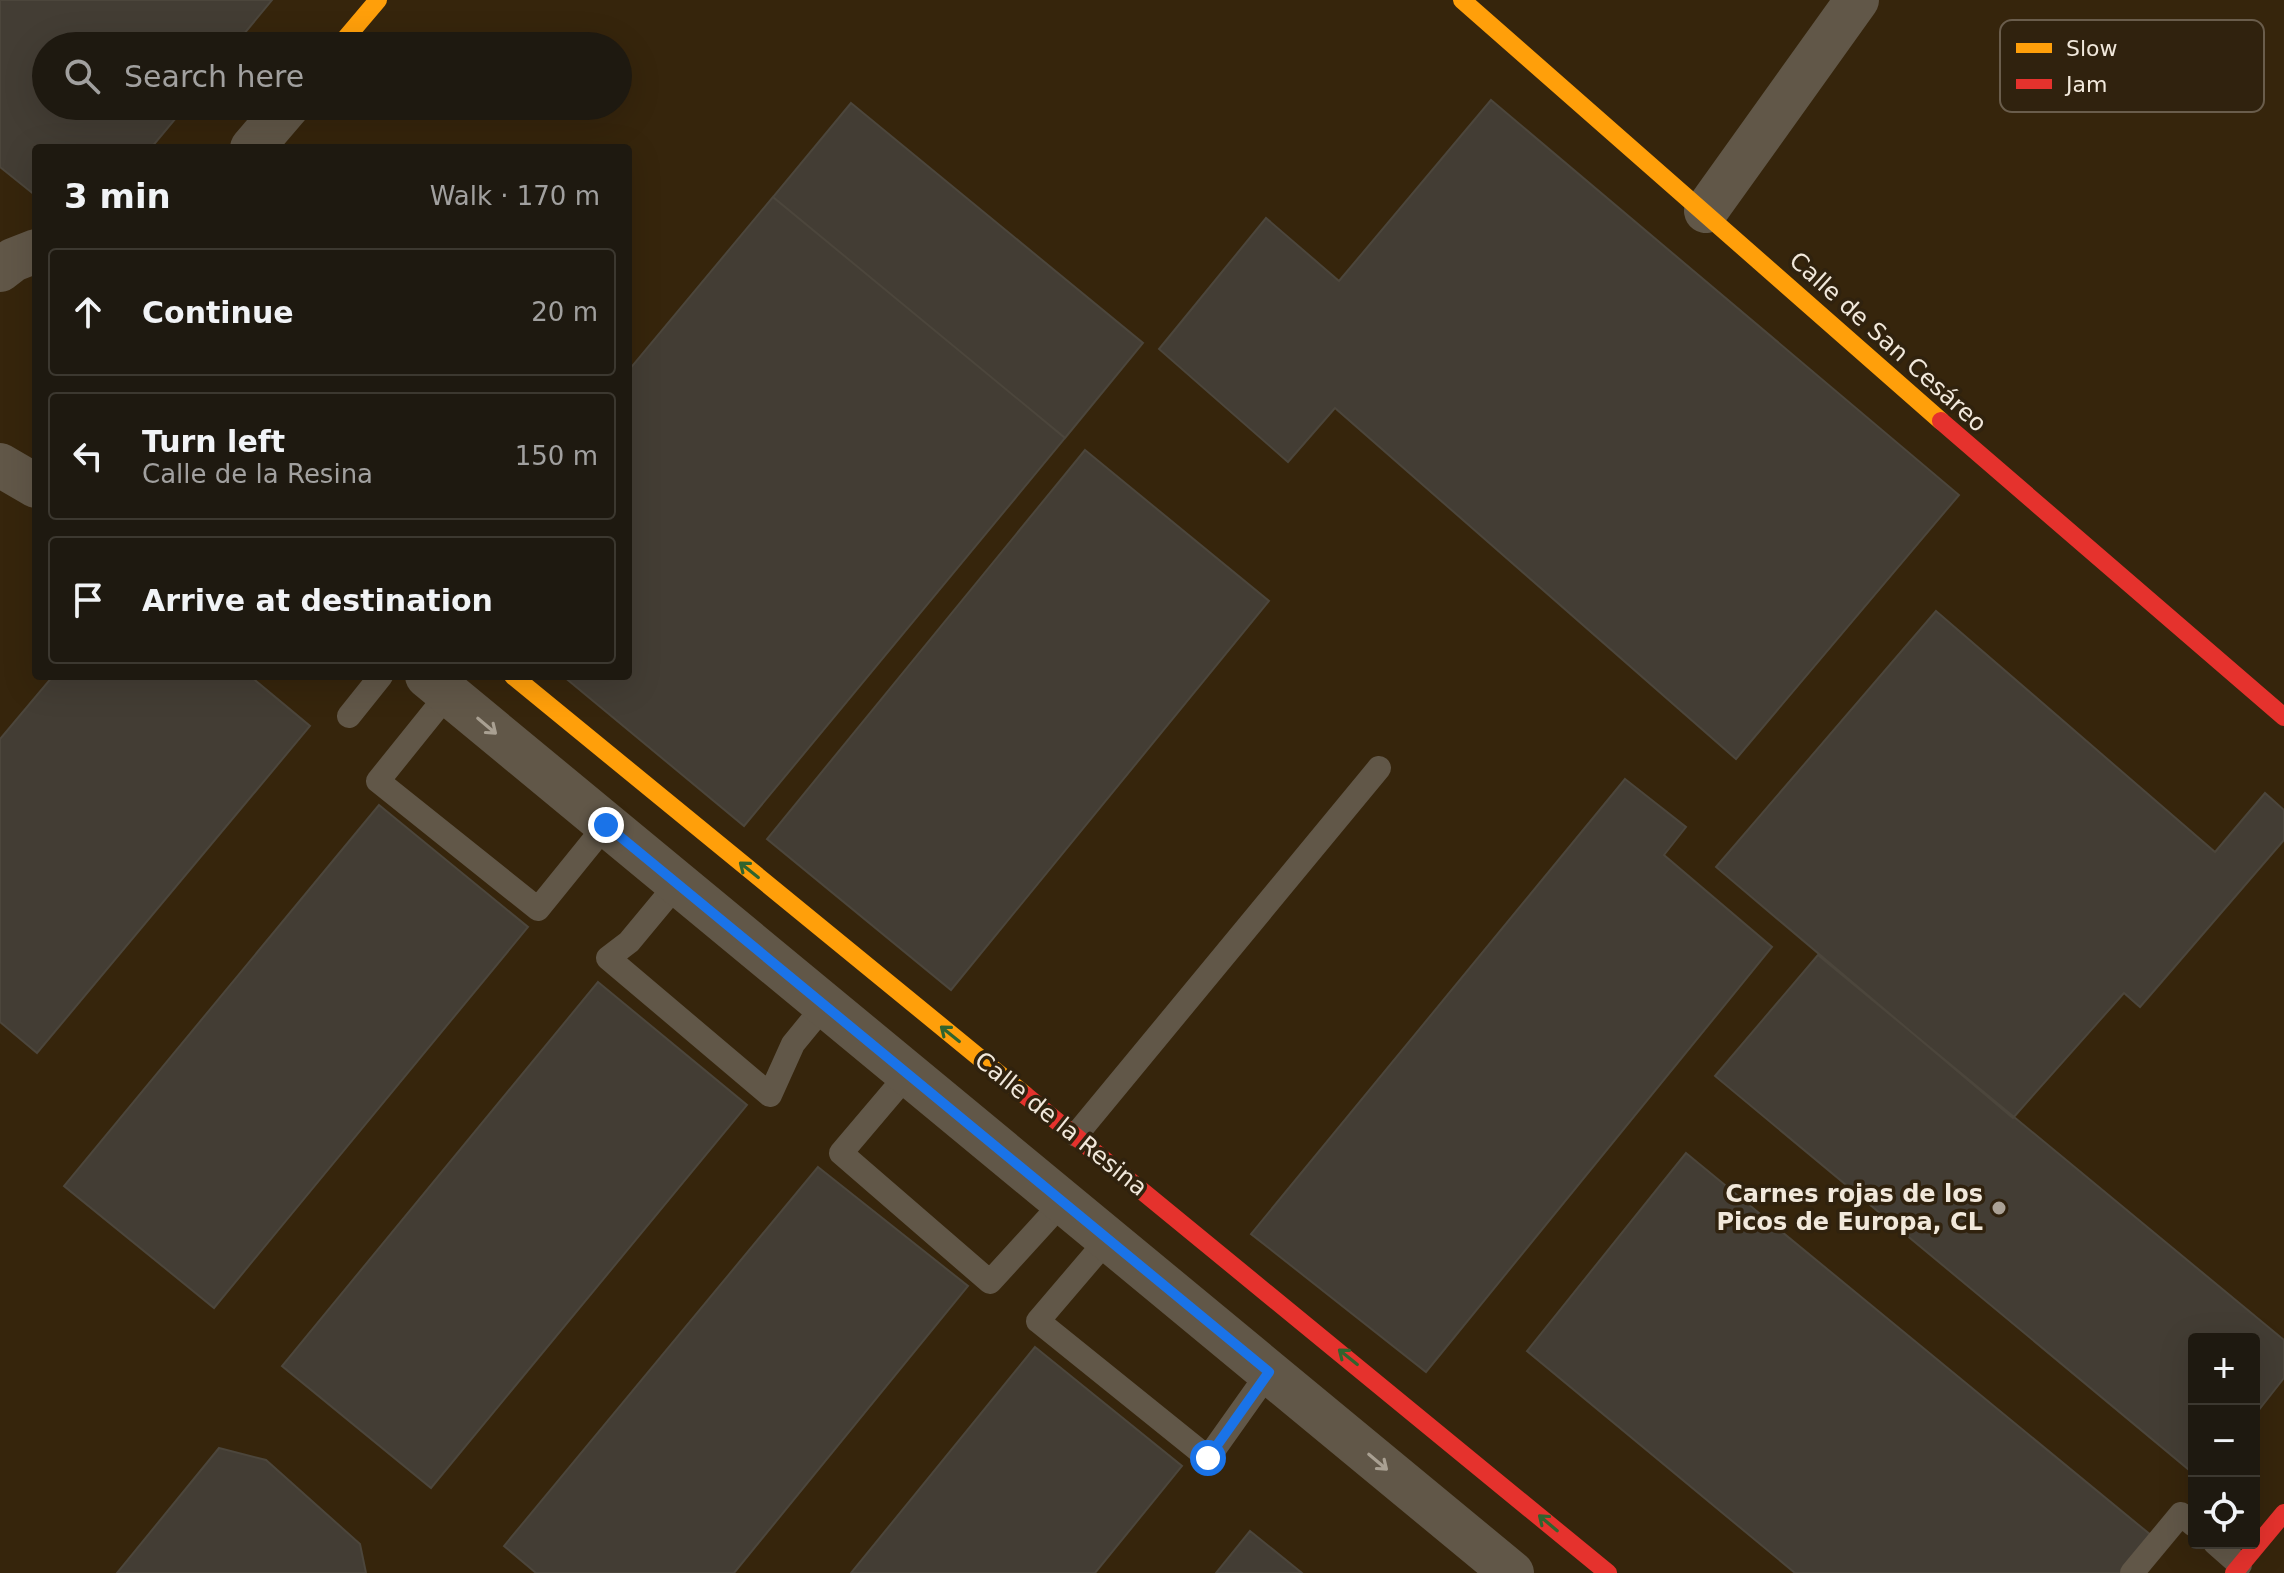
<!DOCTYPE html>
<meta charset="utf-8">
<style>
body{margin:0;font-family:"DejaVu Sans",sans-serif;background:#262219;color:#f1f3f6}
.controls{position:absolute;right:24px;bottom:24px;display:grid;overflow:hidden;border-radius:8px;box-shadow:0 8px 32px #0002}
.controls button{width:72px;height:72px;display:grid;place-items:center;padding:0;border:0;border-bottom:2px solid #3c3830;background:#1e1910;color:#f1f3f6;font:40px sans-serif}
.stop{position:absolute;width:24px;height:24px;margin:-18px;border:6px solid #1a73e8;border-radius:50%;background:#fff}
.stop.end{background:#1a73e8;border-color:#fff;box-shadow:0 2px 8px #0008}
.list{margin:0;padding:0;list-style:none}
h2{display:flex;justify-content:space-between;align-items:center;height:104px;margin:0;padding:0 32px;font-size:34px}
h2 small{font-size:26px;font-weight:400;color:#a1a09f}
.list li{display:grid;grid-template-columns:52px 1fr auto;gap:24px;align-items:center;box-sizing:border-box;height:128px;margin:0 16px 16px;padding:0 16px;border:2px solid #3c3830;border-radius:8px}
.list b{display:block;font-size:30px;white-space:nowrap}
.list p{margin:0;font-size:26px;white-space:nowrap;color:#a1a09f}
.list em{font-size:26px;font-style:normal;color:#a1a09f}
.icon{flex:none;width:44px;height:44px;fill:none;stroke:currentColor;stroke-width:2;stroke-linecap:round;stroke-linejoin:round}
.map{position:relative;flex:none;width:2284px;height:1573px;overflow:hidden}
.search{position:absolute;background:#1e1910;box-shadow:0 8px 32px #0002;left:32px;top:32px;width:600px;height:88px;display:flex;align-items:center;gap:20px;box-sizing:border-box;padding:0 28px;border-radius:44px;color:#a1a09f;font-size:30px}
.panel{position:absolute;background:#1e1910;box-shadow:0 8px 32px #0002;left:32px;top:144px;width:600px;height:536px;border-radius:8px}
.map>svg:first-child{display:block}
.built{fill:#36250c;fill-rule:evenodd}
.building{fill:#433d34;stroke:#4c463c;stroke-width:2}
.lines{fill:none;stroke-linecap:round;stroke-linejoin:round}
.lane{stroke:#615748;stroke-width:24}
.street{stroke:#615748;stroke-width:44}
.slow{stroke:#ff9f0a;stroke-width:18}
.jam{stroke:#e5322d;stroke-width:18}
.oneway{stroke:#a9a092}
.oneway2{stroke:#30642e}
.route{stroke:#1a73e8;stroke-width:10}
.poi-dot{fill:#aba296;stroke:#30220e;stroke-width:3}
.labels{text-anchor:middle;stroke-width:7;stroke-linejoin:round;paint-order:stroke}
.street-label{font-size:24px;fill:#f1e8db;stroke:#30220e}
.poi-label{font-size:24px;font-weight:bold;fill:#f1e8db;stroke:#30220e;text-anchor:end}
.key{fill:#30220e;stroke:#6a5d4c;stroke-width:2}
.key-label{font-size:22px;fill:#f1e8db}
</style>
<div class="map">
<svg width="2284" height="1573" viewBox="0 0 2284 1573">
<rect width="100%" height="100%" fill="#282116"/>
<!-- built -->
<path class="built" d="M0,0h2284v1573h-2284zM46,46h572v60h-572zM36,148h592v528h-592zM2194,1339h60v204h-60z"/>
<!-- building -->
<path class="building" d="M0,0h272l-38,46h-188v60h140l-35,42h-115v48l-36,-29z
M1491,100l468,395 -223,264 -401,-351 -47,54 -129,-113 107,-131 73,63z
M851,103l292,240 -78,95 -292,-241z
M773,197l292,241 -321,388 -181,-150h65v-305z
M1085,450l184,151 -318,389 -184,-151z
M1936,611l279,241 50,-59 19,17v30l-144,167 -16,-14 -111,125 -297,-251z
M53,676h197l60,50 -273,327 -37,-31v-283z
M1625,779l61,48 -22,28 108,92 -346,425 -175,-138z
M379,805l149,122 -314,381 -150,-122z
M1818,955l466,385v38l-30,38v-77h-60v135l-479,-398z
M598,982l149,123 -316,383 -149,-122z
M1686,1153l466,383 -31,37h-326l-268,-222z
M818,1167l150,119 -234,287h-198l-32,-27z
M1035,1347l147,119 -87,107h-244z
M219,1448l47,12 94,84 6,29h-249z
M1250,1531l52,42h-86z"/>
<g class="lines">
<!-- lane -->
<path class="lane" d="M448,694l-70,87 160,128 68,-84
M349,716l32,-40
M678,883l-49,59 -21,16 162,137 23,-51 32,-39
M908,1074l-67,79 149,129 73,-80
M1076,1135l303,-367
M1108,1239l-70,82 170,137 61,-86
M2215,1543l25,22
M2132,1573l49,-59 13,11"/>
<!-- street -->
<path class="street" d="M252,148l36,-42
M1706,211l151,-211
M0,270l13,-10 23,-9
M0,465l36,21
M427,676l1085,897"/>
<!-- slow -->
<path class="slow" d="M1462,0l479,421
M339,46l39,-46
M513,676l512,419"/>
<!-- jam -->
<path class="jam" d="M1941,421l343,296
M1025,1095l583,478
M2234,1573l50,-60"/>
</g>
<!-- one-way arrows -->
<defs><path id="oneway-shaft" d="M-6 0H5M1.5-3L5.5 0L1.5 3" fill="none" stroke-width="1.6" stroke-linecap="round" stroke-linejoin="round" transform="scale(2)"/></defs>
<g class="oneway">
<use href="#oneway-shaft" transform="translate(487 726) rotate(40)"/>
<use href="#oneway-shaft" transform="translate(1378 1462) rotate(40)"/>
</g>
<g class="oneway2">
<use href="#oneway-shaft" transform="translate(749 870) rotate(-141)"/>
<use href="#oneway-shaft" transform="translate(950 1034) rotate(-141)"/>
<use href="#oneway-shaft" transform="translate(1348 1357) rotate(-141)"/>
<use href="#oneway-shaft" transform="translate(1548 1523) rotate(-140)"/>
</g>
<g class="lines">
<!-- route -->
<path class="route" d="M606,825l663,547 -61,86"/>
</g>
<!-- markers -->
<circle class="poi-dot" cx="1999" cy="1208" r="8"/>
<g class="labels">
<!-- street labels -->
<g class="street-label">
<text transform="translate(1888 342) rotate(42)" y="8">Calle de San Cesáreo</text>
<text transform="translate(1061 1124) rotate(39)" y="8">Calle de la Resina</text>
</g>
<!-- poi labels -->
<g class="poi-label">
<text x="1983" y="1202">Carnes rojas de los<tspan x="1983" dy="28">Picos de Europa, CL</tspan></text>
</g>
</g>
<!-- legend -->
<rect x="2000" y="20" width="264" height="92" rx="12" class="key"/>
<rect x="2016" y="43" width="36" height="10" fill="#ff9f0a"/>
<rect x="2016" y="79" width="36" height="10" fill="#e5322d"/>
<g class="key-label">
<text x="2066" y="56">Slow</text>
<text x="2066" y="92">Jam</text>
</g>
</svg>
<div class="controls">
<button>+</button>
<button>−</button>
<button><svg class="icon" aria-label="locate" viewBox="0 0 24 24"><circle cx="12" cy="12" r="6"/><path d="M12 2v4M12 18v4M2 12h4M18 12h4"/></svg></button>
</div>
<div class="stop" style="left:1208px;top:1458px"></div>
<div class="stop end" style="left:606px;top:825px"></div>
<div class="search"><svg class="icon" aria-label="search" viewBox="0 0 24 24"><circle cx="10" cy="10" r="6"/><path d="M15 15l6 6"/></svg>Search here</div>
<section class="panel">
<h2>3 min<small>Walk · 170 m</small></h2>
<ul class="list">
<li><svg class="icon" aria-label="ahead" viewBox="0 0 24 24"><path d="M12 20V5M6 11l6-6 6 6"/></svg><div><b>Continue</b></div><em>20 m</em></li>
<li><svg class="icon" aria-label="left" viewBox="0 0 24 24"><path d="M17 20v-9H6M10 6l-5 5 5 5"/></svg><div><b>Turn left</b><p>Calle de la Resina</p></div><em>150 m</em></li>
<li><svg class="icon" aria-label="arrive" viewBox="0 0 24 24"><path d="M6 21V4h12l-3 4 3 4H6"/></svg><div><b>Arrive at destination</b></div></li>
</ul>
</section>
</div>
